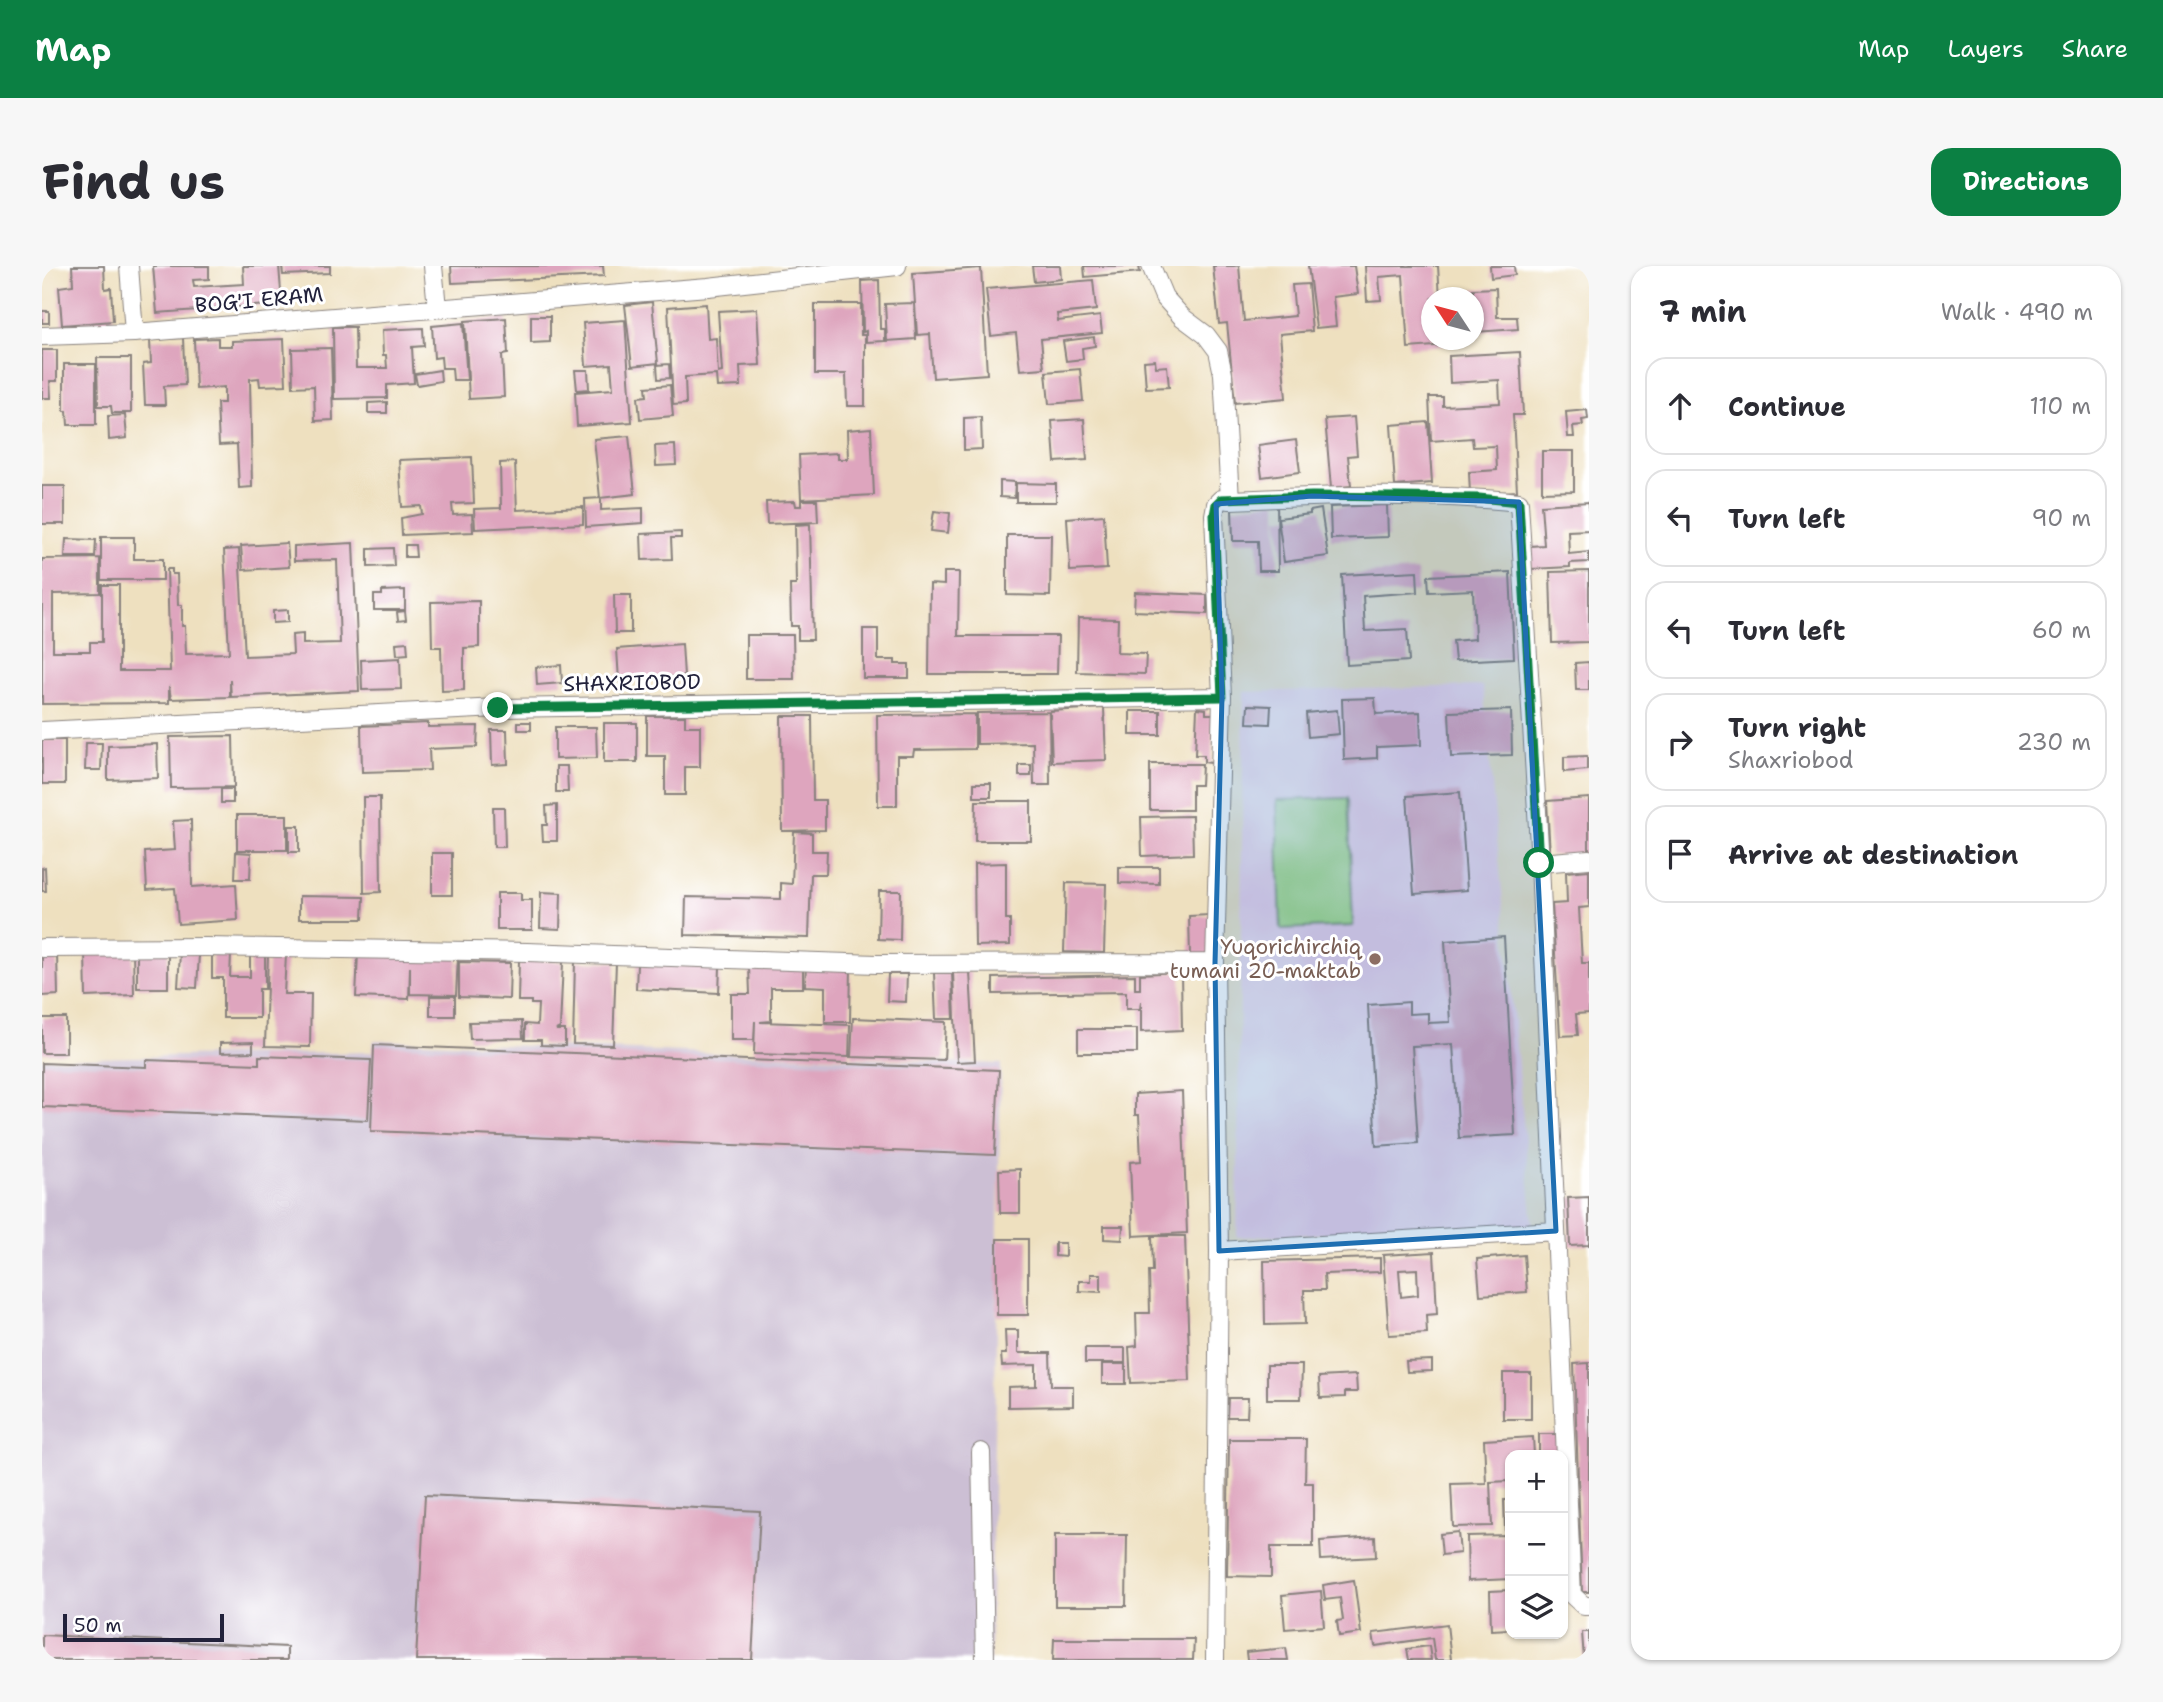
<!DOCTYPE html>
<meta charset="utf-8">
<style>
body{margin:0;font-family:"Shantell Sans",sans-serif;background:#f7f7f7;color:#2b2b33}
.controls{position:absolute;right:21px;bottom:21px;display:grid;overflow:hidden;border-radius:14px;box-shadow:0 2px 5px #0004}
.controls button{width:63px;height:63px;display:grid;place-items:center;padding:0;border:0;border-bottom:2px solid #e1e1e2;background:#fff;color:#2b2b33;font:35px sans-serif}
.compass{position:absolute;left:1379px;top:21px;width:63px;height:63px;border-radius:50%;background:#fff;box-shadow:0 2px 5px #0004;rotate:306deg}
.scale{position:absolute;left:21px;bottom:18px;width:161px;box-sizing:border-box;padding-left:7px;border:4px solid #22223b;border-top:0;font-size:19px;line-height:24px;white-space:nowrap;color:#22223b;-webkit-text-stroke:5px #fff;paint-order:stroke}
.stop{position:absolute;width:21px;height:21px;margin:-16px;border:5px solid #0b8043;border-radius:50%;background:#fff}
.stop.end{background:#0b8043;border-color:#fff;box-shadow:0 2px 7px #0008}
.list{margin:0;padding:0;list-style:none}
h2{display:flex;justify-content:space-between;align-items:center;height:91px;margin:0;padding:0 28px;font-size:30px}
h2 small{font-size:23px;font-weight:400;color:#7c7c81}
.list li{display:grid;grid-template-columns:46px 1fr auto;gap:21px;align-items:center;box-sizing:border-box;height:98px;margin:0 14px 14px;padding:0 14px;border:2px solid #e1e1e2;border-radius:21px}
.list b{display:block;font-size:26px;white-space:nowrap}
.list p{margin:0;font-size:23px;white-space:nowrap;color:#7c7c81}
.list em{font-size:23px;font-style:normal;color:#7c7c81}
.icon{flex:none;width:38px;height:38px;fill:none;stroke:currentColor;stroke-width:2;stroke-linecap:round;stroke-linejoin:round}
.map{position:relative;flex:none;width:1547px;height:1394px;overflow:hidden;border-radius:21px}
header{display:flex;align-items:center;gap:42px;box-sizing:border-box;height:98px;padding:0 35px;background:#0b8043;color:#fff}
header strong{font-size:33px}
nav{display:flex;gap:38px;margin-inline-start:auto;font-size:24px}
.intro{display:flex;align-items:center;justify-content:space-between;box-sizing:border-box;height:168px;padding:0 42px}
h1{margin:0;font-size:49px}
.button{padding:18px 32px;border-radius:21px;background:#0b8043;color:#fff;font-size:24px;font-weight:700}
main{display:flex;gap:42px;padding:0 42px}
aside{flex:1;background:#fff;border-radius:21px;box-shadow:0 2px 5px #0004}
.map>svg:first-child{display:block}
.built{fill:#edd1e9}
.industrial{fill:#ccbfd4}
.green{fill:#aadc8a;stroke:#667f62;stroke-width:2}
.building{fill:#dea5be;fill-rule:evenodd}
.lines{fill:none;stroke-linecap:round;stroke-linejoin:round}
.minor-casing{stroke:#88817d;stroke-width:20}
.minor{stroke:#fff;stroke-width:18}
.route{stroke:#0b8043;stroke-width:9}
.marked{fill:#1f6fb2;fill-opacity:0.2;stroke:#1f6fb2;stroke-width:5;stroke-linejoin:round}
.education-dot{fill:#8d6e63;stroke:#fff;stroke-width:2.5}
.labels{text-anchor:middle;stroke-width:6;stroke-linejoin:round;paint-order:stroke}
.street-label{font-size:21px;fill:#22223b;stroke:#fff}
.education-label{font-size:21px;fill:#785e54;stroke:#fff;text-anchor:end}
</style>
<header>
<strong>Map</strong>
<nav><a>Map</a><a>Layers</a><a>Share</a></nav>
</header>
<div class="intro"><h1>Find us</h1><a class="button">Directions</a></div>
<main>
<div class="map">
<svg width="1547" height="1394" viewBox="0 0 1547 1394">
<rect width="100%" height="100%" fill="#fff"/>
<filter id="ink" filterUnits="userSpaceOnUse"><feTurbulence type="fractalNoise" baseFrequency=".0143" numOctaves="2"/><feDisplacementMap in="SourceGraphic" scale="14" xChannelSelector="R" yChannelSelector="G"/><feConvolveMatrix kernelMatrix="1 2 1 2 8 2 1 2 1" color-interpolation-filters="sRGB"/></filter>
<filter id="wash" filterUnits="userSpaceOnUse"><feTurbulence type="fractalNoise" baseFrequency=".00686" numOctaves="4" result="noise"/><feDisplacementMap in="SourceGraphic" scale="28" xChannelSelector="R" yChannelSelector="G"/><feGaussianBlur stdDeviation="1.57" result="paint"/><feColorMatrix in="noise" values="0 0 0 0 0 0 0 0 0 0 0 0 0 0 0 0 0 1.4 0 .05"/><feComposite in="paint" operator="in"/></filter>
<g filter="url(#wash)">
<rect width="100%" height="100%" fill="#eee0bf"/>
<!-- built -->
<path class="built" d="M1441,420l50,541 -296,10 7,-545z"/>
<!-- industrial -->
<path class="industrial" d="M332,774l627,24 -11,596h-948v-601l330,-7z"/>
<!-- green -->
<path class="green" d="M1306,532l5,128 -72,3 -4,-129z"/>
<g id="blocks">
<!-- building -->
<path class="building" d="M30,0h32l1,23 6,-1 2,33 -51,4 -3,-38 14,-2z
M111,0h56v13l-16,1 1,7 50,-3 -1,-18h36l3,38 -125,9z
M240,0h48v7l-47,2z
M409,0h152l1,10 -152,7z
M990,0h28l1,13 -27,3z
M1042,0h55l1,6 -55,5z
M1171,0h26l5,55 51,-5 -3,-31 16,-1 4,47 -32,3 6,64 -51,5 -8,-80 -8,1z
M1266,0h46l4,28 -25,3 3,29 -20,2z
M1323,0h73l2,32h-8v42h15l1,5 -40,3 -5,-73 -24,2 2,23 -14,1z
M1448,0h24l1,9 -24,3z
M939,2l6,106 -54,4 -3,-44 -13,1 -4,-62z
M837,14l1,49h5v12l-19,1v-11l-3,1 -1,-51z
M1051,14l3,30 -39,4 1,7 42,-5 2,17 -61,6 3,29 -24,2 -4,-37 -25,3 -5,-47z
M1454,22l1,29h20l1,12 -43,3 -1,-34h-6v-3h5v-6z
M610,36l6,61 -26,3 -7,-61z
M872,37l2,36 -29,2 -2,-37z
M664,38l2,35 8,-1 2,35 4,-1 -4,-61 39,-2 3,56 -20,1 1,20 -24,1 -1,-12 -31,2 1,27 -13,1 -5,-98z
M773,38h46v31h4v71h-18l-1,-32h-31z
M0,45h7v12h-7z
M489,50h19v26l-19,1z
M464,52l2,36 -6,1 2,42 -35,2 -4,-78z
M583,54l7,102 -55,4 -2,-34 38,-3 -2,-25 -25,2 -3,-43z
M421,57l4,57h-14l-1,-12h-10l-1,-11 -7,1 -2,-32z
M291,61h22l1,41h31l-1,-13h-3l-1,-25 41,-2 1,18 -12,1 2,36 -27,2v13l-53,1z
M1052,71l1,9 -13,2 1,11 -17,2 -3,-20z
M141,72l2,47 -21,1 1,19h-20l-2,-41 8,-1 -1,-23z
M176,72v8h14v-5l52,-2 2,46 -26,1 -1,-8 -9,1 2,108 -13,1 -2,-44 -18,1 -2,-42h7v-16l-28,2 -2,-50z
M289,82l2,72 -18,1 -1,-35 -21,1 -1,-38z
M0,84h15v31h-7l1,17h-9z
M1478,86l3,63h-10l4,76 -47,3 -1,-22 28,-2 -1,-24 -23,1 -1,-9 -41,3 -2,-44h14v9l57,-3 -1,-23 -49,3 -1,-27z
M55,92h34v55h-19l-1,-7h-13z
M1113,94l1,7 11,-1 2,21 -23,1 -2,-27z
M22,98h32v61h-28l-1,-14h-3z
M627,98l1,14 -12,1 -1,-14z
M1038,103l3,32 -34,3 -3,-32z
M398,104l1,11 -24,4 -2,-11z
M533,104h13l1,19 -12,1z
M628,119l3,31 -33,3 -2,-22 9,-1 -1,-9z
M345,136v11h-19v-10z
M1545,144l1,9 -6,1 1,5 -10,1 1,11h-6l-2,-25z
M83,149l2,23 -18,2 -1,-24z
M939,151l1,32 -18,1v-32z
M1312,151l3,38 -9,1 3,30 -20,2 -6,-69z
M1042,153l3,41 -32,2 -3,-41z
M1386,156l4,61 -37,3 -4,-61z
M829,162l3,67 -73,4 -2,-44 39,-2v6h10l-1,-29z
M587,170l6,58 -35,4 -6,-59z
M1254,174l4,32 -38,5 -4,-32z
M633,179l1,20 -20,1 -1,-20z
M1500,185h32v40l-32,1z
M430,191l2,46 -22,1 1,11 19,-1 1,18 -71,3 -1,-17 21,-4 -1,-8 -19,1 -3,-47z
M473,196l2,48 66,-3v17l-108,5 -1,-20 27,-1 -1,-45z
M958,215l15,1 -1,16 -14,-1z
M974,217l40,1v18h-40z
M0,220h23v38h-23z
M559,232v12l42,-2v15l-57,4 -1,-28z
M759,234h16l1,22 -51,2 -1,-22 29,-1 1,5h5z
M1235,235l1,70h-19l-1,-30h-25l-1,-33z
M1547,236v28l-21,1 1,23 20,-2v10l-19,1v4l-39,2 -1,-23 14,-1 -3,-40z
M1345,239l1,32 -57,2 -1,-32z
M1279,243l7,47 -44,6 -6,-44 32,-4v-3z
M892,245l16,2 -2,20 -17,-2z
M1062,249l3,54 -37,2 -3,-53z
M768,258l3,116h-15v-14h-7l-1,-41h6l-1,-60z
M639,266v6h-10l1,21 -30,1 -1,-26z
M965,269h44l-1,61 -43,-1z
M59,271h33v22h29v21h-62z
M24,273l30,1 -1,17h-30z
M245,277l2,24 -46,3 -2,-24z
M311,277l6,148 -128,6 -1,-17v17l-59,2 -2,-13v17l-127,1v-145l58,-1v35l-47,1v57h37v-9h12v-57h17v86h51l-3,-102h5v5h5l1,31h4v21h3l1,28 43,-1 -5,-103 15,-1 6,107 48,-2 -1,-19 11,-1v10l37,-1 -3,-83 -43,1v-15z
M363,279h10l1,12h-11z
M351,282l1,18 -26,1v-18z
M1375,305l1,21 -55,4 2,35 42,-2 2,32 -62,4 -5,-90z
M1547,305v71l-37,1 -2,-71z
M902,306h15l-1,64h100l-1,38h-128l1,-90 14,1z
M1468,306l4,86 -59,3 -2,-20 22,-2 -2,-49 -44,2 -1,-16z
M363,324v20h-31v-15h8v-4z
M1093,326l72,3v19l-73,-3z
M572,329h17v38h-16z
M437,335v46l-15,1v42l-22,1 -1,-44h-9l-1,-45z
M246,344v12l-15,1v-12z
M363,345l1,9 -8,1 -1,-9z
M1036,352l40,1 -1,34 29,1 -1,20 -68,-2z
M821,363h15v31h17v4h14v14h-46z
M704,369h47l1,44h-48z
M365,376l1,12 -11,1 -1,-12z
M640,378l2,32 -65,5 -2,-32z
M358,392l1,31 -39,1 -1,-30z
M1547,396v28h-13l-1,-27z
M519,399l1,18 -25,2 -1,-18z
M1333,432l1,16 44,-2 1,33 -44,2v11l-33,2 -2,-61z
M1206,439l23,1 -1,18 -23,-1z
M1062,442l2,52 -54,2 -2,-51z
M1155,442l9,1v5h7l-1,49 -8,-1v-7h-9z
M1295,444l2,24 -31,3 -2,-24z
M1469,444l1,45 -61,2 -2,-45z
M1088,445h30v24h-30z
M1007,446l1,73h-16l-1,-42 -56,1v-31z
M933,448v35l-61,1 -1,6h-16v50h-19l-1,-91z
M605,450h38v10h15v41h-15v28h-20v-39h-18z
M739,450h31l1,84h12v30l-43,1z
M476,456h13v8h-13z
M386,457v4l50,-1 -1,21 -48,2 1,21 -68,2 -1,-46z
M562,457h33v39h-33z
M513,461h41l1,31 -42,1z
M449,464h16l1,34 -16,1z
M191,470l1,51 -63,1 -1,-51z
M0,474h23v44h-23z
M44,477h16l-1,27h-16z
M115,478l1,34 -50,2v-34z
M1545,490v14l-23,2v-15z
M1108,498h52l-1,21h-9v25h-42z
M977,499h12v11h-12z
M514,500h11l1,26h-12z
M932,517h17v14h-17z
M179,523h12v14h-12z
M1418,526l7,98 -53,4 -7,-98z
M321,531h17l1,95 -17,1z
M1547,532v55l-39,2 -3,-54z
M934,535h55v40h-56z
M515,539v36h-14l-1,-16h5l-1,-19z
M451,541h11l1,40h-11z
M195,549h50v35h-50z
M1150,550l1,38 -51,2 -1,-39z
M149,554l1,67 44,-3 2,36 -60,4 -3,-36 -28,2 -2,-38 30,-2 -2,-29z
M247,560h10v26h-10z
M752,566l18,1v18h15l-1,23h-15l-2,64 -124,-3 1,-38 95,2v-16l11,1z
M194,586l15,1 -1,26h-15z
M390,587h20v42h-20z
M964,597v57h4v25l-35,1 -1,-82z
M3,601l1,24h-4v-23z
M1077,601h40v17l-40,-1z
M1547,604v37l-10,1 3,55h7v50l-13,1 2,21 -18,1 -8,-132 15,-1 -1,-31z
M1024,617l40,1 -2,69 -40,-1z
M837,625h22l-1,49 -22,-1z
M499,626l20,1 -1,36 -20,-1z
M455,627h24v7h11v30h-35z
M257,630l65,1 -1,22h-64z
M1168,649v40h-20l-1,-39z
M1462,671l11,198 -56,3 -6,-94 -41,2 6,97 -42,3 -8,-141 41,-3v12l19,-1v10l22,-1 -5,-81z
M91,684l1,45 -48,2 -1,-46z
M95,684h31v38h-31z
M208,686l15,1v36h-6v29h-36v-40h-11v-25l19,1 -1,23h20z
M0,687h15l1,42 -16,1z
M138,687l19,1 -2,34 -19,-1z
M316,687l100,4 -2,38 -46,-1v-27l-1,32 -53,-2z
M226,688l18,1 -2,39h27l-1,53 -45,-1z
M477,694l44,2 -3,66 -4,2h9v16l-24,-1v-5h-16v-16l12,1 1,-21h-7v-3h-13z
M533,695l41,1 -3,83 -40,-1z
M417,696l51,1 -1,36 -50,-2z
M595,698l83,3 -1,26 -83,-4z
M761,699v23h-32v33l-11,1 90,3 -1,32 -95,-3 1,-33 -1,19h-23v-46h19l-1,-28z
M764,699l45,1 -1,56h-25v-35l-20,-1z
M928,706l5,89 -18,1 -4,-89z
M1139,706l1,58 -41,2v-31l-1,8h-14v-17l-133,2v-16l142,-3v14h5v-15z
M892,707h18l2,46h-18z
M846,708h19l-1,28 -19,-1z
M388,730h25v20h-25z
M0,752h24v35h-24z
M811,752l93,4 -2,38 -93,-3z
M480,755l1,17 -53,1 -1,-17z
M1036,763h59v24h-59z
M211,776v10l-33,1v-10z
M332,779l625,25 -4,85 -624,-24z
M217,790l112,4 -3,60 -326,-13v-44l104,4v-7l113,4z
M1140,825l5,142 -54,3 -3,-74 11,-1 -2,-46h-4v-21z
M978,903v44h-20l-1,-43z
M1547,931v48l-19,1 -2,-48z
M1062,960h19l-1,14 -18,-1z
M1110,970h33l5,145 -59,2 -2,-36 8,-1 -1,-33h14l-1,-42h4z
M955,973h31v76h-31z
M1013,977h10v14l-10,-1z
M1392,986l3,62 -11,1 1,18 -38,2 -6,-80zM1375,1003l1,26 -17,2 -2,-27z
M1482,989l3,37 -47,3 -3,-36z
M1338,992v14l-56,2 1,16h-21l1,34 -40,1 -1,-64z
M1049,1008h10v18l-22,-1v-10h12z
M963,1064h13v23h32l1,33h22v20l-65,1v-20l28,-1v-21l-34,1 -1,-12h5z
M1043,1082h40v15h-40z
M1390,1094v11l-25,1 -1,-11z
M1547,1097v229h-7l-8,-228z
M1060,1098h24v20h-24z
M1225,1099h35l-1,34h-34z
M1461,1107h28v46h-28z
M1314,1109l1,17h-12v5l-25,1 -1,-21z
M1186,1132h20l-1,19h-20z
M1497,1168h19v21h-19z
M1491,1171l1,18h-24v26l-20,1 2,44 -39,1 -2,-43 35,-1 -2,-43z
M1187,1173h77l-1,44h8v64h-42v30l-44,-1z
M383,1229l335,16 -8,149h-336z
M1462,1234h6v31h-5z
M1416,1266l2,21 -18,2 -2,-21z
M1013,1269h72l-1,71h-71z
M1467,1269l1,44 -42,2 -1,-45z
M1333,1271l1,20 -55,3 -1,-19z
M1312,1314l7,53 -22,3 -2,-15 6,-1 -3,-22 -15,2 -2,-15z
M1468,1324v39l-19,1 -1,-39z
M1279,1325l3,35 -39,3 -3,-34z
M1405,1358l4,36h-16l-3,-22 -57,8 -2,-13z
M1540,1366h7v28h-5z
M0,1369l245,12v13h-245z
M1012,1373h140l-1,21h-140z
M1387,1380l2,14h-22l-2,-11z
M1244,1382l2,12h-41l-1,-8z"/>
</g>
</g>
<g filter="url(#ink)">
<use href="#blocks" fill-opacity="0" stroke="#88817d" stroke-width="2"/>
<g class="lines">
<defs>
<path id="minor" d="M87,0l5,67
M391,0l4,42
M1109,0l13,31 18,20 24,18 12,16 5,23 7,126 -9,-1 -5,5 -2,11 8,182 -7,266 4,288 -4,409
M0,70l92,-3 574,-46 189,-21
M1188,234c96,-4 194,-8 289,2l21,361 32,732 12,11h5
M0,465l456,-23 724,-11
M1498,597l49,-4
M0,682l164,-1 321,5 350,12 338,-1
M1177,985l337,-20
M939,1186l4,208"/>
</defs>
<!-- minor casing -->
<use href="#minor" class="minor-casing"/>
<!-- minor -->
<use href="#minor" class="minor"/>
</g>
</g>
<g class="lines" filter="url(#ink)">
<!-- route -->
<path class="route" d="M456,442l724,-11 -8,-182 2,-11 5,-5 91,-3 167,2 40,4 20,361"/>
</g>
<!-- marked area -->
<path class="marked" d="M1270,230l207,6 37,729 -337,20 -4,-288 7,-266 -6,-193z"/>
<!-- markers -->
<circle class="education-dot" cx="1333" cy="693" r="7"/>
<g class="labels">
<!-- street labels -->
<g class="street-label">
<text transform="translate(217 34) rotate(-5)" y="7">BOG'I ERAM</text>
<text transform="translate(590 417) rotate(-1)" y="7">SHAXRIOBOD</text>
</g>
<!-- education labels -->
<g class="education-label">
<text x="1319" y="688">Yuqorichirchiq<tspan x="1319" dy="24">tumani 20-maktab</tspan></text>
</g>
</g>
</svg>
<div class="controls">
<button>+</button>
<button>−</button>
<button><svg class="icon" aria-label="layers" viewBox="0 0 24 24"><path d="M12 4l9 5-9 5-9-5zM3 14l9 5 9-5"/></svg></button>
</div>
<svg class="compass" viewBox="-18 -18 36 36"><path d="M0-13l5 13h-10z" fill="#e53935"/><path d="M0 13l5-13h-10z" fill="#7c7c81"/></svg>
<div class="scale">50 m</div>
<div class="stop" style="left:1497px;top:597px"></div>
<div class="stop end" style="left:456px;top:442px"></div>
</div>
<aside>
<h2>7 min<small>Walk · 490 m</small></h2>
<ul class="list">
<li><svg class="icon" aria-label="ahead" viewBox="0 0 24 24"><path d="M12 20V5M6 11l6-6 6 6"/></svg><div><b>Continue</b></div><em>110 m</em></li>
<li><svg class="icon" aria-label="left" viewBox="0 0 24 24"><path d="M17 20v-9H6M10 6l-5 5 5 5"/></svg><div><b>Turn left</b></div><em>90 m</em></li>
<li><svg class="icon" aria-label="left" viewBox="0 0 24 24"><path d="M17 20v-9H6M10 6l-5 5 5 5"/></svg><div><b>Turn left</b></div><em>60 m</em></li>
<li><svg class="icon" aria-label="right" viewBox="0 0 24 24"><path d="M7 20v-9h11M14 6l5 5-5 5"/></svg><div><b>Turn right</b><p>Shaxriobod</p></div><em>230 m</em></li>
<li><svg class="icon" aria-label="arrive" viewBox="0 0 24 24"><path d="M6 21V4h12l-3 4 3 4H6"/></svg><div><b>Arrive at destination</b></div></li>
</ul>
</aside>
</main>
